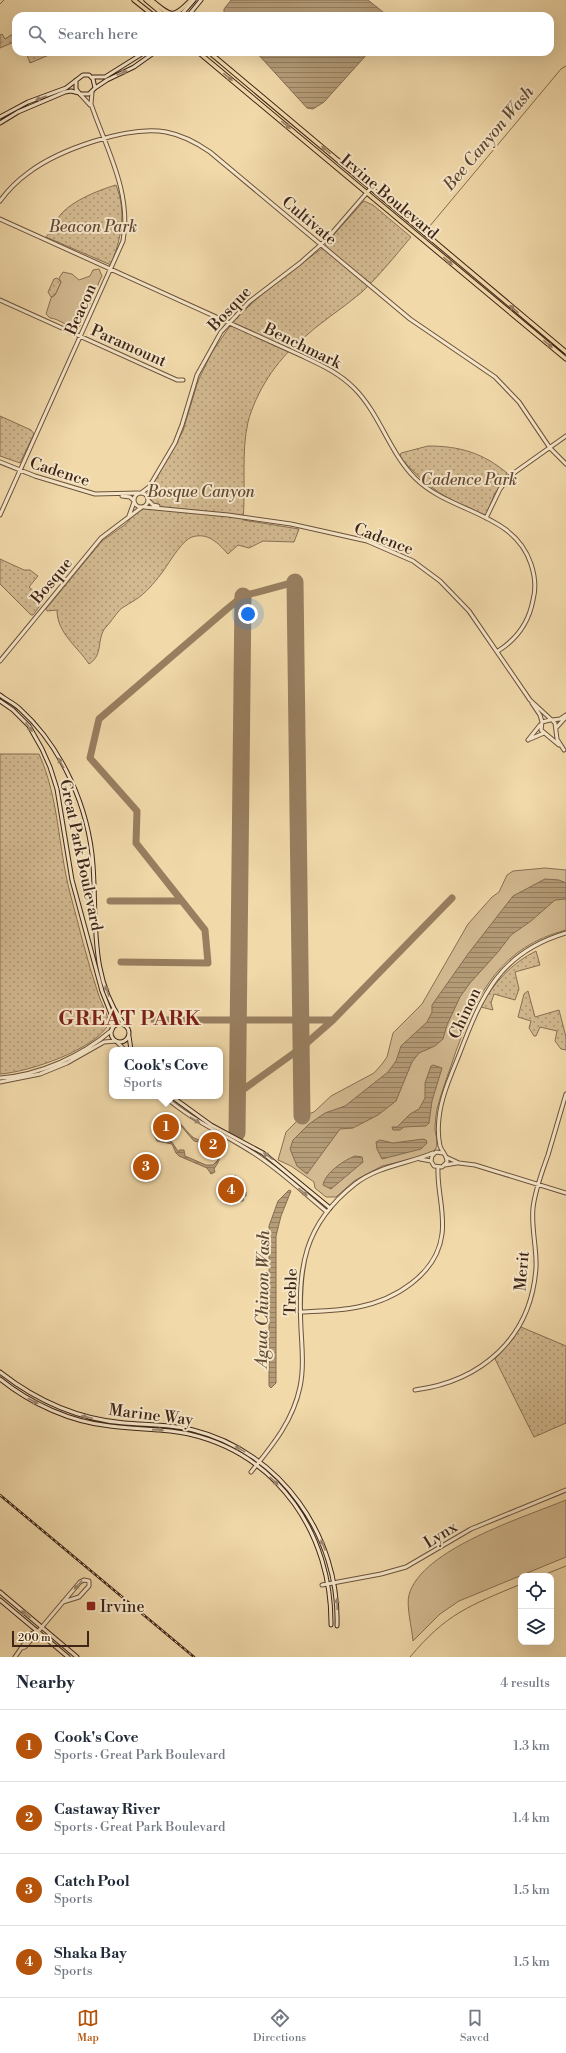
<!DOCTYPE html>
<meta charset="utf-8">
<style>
body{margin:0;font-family:"Libre Bodoni",serif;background:#f2f2f3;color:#1f2937}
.controls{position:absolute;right:12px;bottom:12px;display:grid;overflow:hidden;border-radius:8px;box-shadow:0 4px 16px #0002}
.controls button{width:36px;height:36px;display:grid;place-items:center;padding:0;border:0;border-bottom:1px solid #e0e1e3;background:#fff;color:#1f2937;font:20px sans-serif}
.scale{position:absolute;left:12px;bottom:10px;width:77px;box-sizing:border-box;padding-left:4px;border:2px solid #3e2517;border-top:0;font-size:11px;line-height:14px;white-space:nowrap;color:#3e2517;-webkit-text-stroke:3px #f6e6c8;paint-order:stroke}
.you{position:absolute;left:248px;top:614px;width:14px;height:14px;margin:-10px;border:3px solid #fff;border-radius:50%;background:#1a73e8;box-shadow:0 0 0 6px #1a73e833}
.badge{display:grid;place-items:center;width:26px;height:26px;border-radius:50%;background:#b45309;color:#fff;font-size:13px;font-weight:700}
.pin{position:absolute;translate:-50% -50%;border:2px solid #fff;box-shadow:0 1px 4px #0006}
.popup{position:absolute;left:109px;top:1047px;width:114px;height:52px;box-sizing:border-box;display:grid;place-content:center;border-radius:8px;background:#fff;filter:drop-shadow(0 1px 3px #0005);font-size:13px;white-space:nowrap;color:#747a83}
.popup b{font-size:15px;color:#1f2937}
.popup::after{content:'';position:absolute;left:50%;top:100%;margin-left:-8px;border:8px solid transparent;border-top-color:#fff}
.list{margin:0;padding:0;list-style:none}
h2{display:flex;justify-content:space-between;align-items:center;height:52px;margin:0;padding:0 16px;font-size:17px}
h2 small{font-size:13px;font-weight:400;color:#747a83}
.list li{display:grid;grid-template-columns:26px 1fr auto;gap:12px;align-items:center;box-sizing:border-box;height:72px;padding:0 16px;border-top:1px solid #e0e1e3}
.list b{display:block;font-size:15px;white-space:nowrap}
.list p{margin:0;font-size:13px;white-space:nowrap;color:#747a83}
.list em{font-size:13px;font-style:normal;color:#747a83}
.icon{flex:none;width:22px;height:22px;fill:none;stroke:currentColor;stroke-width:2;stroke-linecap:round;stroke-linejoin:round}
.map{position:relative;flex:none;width:566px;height:1657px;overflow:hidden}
.search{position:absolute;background:#fff;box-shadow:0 4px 16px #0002;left:12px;right:12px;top:12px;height:44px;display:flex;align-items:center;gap:10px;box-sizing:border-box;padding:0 14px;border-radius:12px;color:#747a83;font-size:15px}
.sheet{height:340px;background:#fff}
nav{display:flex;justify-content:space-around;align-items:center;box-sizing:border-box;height:56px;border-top:1px solid #e0e1e3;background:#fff;font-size:11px;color:#747a83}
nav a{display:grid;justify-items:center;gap:2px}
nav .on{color:#b45309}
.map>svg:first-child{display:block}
.green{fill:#d3ba91;stroke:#887054}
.park{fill:url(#park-dots);stroke:#887054}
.water{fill:url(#water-rules);stroke:#856c51;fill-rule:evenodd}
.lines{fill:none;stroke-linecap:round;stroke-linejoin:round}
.stream{stroke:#856c51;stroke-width:1}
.taxiway{stroke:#987f60;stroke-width:7}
.runway{stroke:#987f60;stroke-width:17}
.tertiary-casing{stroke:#6b523c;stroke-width:5}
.secondary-casing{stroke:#3e2517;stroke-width:5}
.primary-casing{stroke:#3e2517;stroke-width:5.5}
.tertiary{stroke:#f6e6c8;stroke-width:3}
.secondary{stroke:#f6e6c8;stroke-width:3}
.primary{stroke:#f1d9aa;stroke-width:3.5}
.rail-casing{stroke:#3e2517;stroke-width:2.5}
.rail{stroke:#f6e6c8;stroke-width:1;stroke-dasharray:3;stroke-linecap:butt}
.oneway{fill:#9a8670}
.oneway2{fill:#987f60}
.poi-dot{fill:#8f2418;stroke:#f6e6c8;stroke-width:1.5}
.labels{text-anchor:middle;stroke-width:4;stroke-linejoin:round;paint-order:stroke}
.street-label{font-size:16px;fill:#3e2517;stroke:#f6e6c8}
.park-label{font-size:16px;font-style:italic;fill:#634a36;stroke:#f6e6c8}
.poi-label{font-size:16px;fill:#3e2517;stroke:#f6e6c8;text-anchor:start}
.water-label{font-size:17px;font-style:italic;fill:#614934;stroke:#f6e6c8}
.district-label{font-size:20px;font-weight:bold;letter-spacing:1px;fill:#7a1f14;stroke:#f6e6c8}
</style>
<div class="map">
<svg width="566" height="1657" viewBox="0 0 566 1657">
<defs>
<pattern id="park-dots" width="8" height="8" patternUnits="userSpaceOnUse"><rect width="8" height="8" fill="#d3ba91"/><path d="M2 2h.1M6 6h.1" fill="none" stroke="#ad9775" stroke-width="1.8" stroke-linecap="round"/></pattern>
<pattern id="water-rules" width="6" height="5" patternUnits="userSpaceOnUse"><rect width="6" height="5" fill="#b49c78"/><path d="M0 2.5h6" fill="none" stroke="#947f61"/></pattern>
</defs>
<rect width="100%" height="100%" fill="#f1d9aa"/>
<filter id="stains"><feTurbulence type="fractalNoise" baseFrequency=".005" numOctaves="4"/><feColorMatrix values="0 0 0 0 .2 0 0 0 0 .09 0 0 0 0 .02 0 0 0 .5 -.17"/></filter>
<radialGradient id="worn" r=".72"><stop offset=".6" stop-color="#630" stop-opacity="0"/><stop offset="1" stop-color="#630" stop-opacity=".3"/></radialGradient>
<!-- green -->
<path class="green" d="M99,269l3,7c-4,7 -5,12 -8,18 -4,11 -11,21 -14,32 -9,5 -21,-8 -30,-8l-4,-4 5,-16 4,-3 6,-13 -2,-4 4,-6 9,2 7,6 11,-4 3,-6z
M545,868l21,2v60c-65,17 -88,62 -110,121 -6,19 -14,38 -19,58 -1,6 -2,14 -2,21 1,6 3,11 1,18l-2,3 -14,6 -38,9 -28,15 -18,16h-10l-11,-9 -1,-6 -23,-16 -13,-6 8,-28 16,-16 12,-4 17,-16 43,-23 8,-9 5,-7 6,-24 29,-29 46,-80 24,-27 7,-5 8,-17 6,-4z
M566,1500v57l-107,44 -19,13 -27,27c-1,-13 -7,-35 -4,-46 12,-46 116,-78 157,-95z"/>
<!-- park -->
<path class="park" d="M16,32v9l-16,7v-13l2,-1 3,5z
M26,52h30l-26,11z
M116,185c11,28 5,53 -5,80l-65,-28c4,-5 7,-9 10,-15 8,-19 43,-32 60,-37z
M364,201l9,4 38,32c-16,19 -31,38 -49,55 -20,17 -43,31 -62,49 -24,20 -44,51 -52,81 -7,30 -2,67 -5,98l56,9 -5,13 -31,-1 -14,7 -11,-3 -10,9c-10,-11 -20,-22 -36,-17 -11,4 -24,28 -31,37 -7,9 -16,20 -26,26 -4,3 -9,5 -13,8 -5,4 -11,14 -16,19 -10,11 -2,28 -17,37 -12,-18 -32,-31 -32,-54l-10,1 -1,-2 56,-68 24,-17 8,-10 7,-5 6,-1 6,-24 30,-53 15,-50 14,-29 23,-33 29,-27 57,-43z
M57,278l4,4 -6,13 -4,2 -3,-5 6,-13z
M0,416l31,14 3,4 -14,29 -20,-7z
M428,446c32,0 55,7 79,27v3l-12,17 -9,22c-6,-1 -12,-4 -18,-7 -28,-12 -48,-28 -68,-51l1,-4z
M0,559l24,11h6l8,6 -9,11 15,13 -11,15h-2l-31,-31z
M0,754h39c20,44 19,93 31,139 9,33 17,68 28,100 3,10 10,21 11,31 -15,26 -80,48 -109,50z
M536,951l4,14 -25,7 4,17 -4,11 -21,-6 -3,9 2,7 -12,-3c11,-23 32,-45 55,-56z
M528,991l7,26 24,-7 7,27v13l-5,-1 -6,-8 2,-10 -17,-4 -4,9h-2l-5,-8 2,-7 -13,-4 6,-23z
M521,1327l45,19v77l-32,14 -39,-78z"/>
<!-- water -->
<path class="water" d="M231,0h137l20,16h-164v-7z
M256,52h113l-45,50 -11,7 -6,-1z
M545,879l14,1 7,3v16l-11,1 -24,21 -20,14 -13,17 -28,31 -10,14 -13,28 -4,14 -8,7 -16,7 -7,9 -16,39 -18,14 -25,13 -13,1 -33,45 -10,-8 -7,-17 3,-9 16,-16 16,-11 20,-7 43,-34 8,-11 5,-15 26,-24 5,-10v-7l36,-51 45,-58z
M433,1065l9,3 -10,33 -3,22 -3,3 -22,1 -4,3h-7l-1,-3h5l13,-13 9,-5 6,-11v-15l6,-17z
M164,1117c15,-2 20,14 30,21 6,3 15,4 21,6 8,10 5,16 -1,25l1,3 -4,2 -4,-6 -28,-12 -3,-3 -4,-9 -15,-3c-8,-13 -7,-17 7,-24zM170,1119l11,7 13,15 19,4 6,9 -1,6 -5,5h-7l-21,-9 -1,-6h-5v3l-7,-11 -13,-3 -5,-10 2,-6z
M159 1127a7 7 0 1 1 14 0a7 7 0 1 1-14 0Z
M423,1139l3,1 1,3 -6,6 -39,10 -5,-10 -1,-7 4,-2 13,3z
M202,1145l11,2 4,6v4c-6,3 -16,-1 -18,-8z
M355,1156l7,1 1,5 -32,27 -8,-4c2,-12 21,-25 32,-29z
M235,1175l6,7 -4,2 -1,3 3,3 7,2v4h-2l-1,5h-8l-9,3 -2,-14 6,-10h4z
M289,1190l2,1 -10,25 -5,20v147l-5,5 -2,-2v-160l9,-25z"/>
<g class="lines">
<!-- stream -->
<path class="stream" d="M0,4l4,-4
M429,227l132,-158 5,-3
M541,1576l25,-10
M410,1657c37,-44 59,-51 111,-73"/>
<!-- taxiway -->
<path class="taxiway" d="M110,901h72
M121,962l87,1 -3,-33 -69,-87 1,-32 -47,-53 9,-39 128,-110 16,-13 52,-14
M154,1020h179l119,-122
M237,1094l64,-46 32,-28"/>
<!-- runway -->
<path class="runway" d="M295,582l7,534
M237,1133l6,-537"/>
<defs>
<path id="tertiary" d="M80,94l10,11
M0,201c8,-11 17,-20 28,-28 30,-23 100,-48 138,-41 16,3 31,11 44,20l200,167 85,58 24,25 31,46 16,16
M0,219l300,136c19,9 38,17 54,33 26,26 35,64 61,90 35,35 99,34 116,86 4,12 5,25 2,36 -4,22 -16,39 -35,51
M0,300l177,80h6
M0,462l35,14 60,18 43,-1
M134 500a7 7 0 1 1 14 0a7 7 0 1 1-14 0Z
M141,493l8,-6 26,-44 7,-18 15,-50 24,-43 28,-30 51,-39 26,-23 45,-52
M122,496l8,1 4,4
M148,498l3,-12
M148,500l5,5 5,1
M144,507l84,8 63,9 76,17 46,20 27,20 29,30 61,89 25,23 2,16 7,11
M0,515l123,-274c9,-48 -17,-93 -32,-137l1,-12
M129,516l5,-14
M486,518l14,-29 11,-14 55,-39
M0,661l101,-123 41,-31
M532,703l8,12 2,7
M550,720l-8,2 -1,8 18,15
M552,720l8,-1 6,-4
M556,728l10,-11
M530,739l14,-6
M528,740l12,-15
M117,1042l8,8
M0,1078c40,-3 82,-22 112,-48
M0,1082l40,-8 27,-11 37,-21 12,-1
M164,1096c28,25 61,38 91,58 26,17 48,38 72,58
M443,1153l-7,-1 -4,4 -1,5 3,5 8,1 5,-5c0,-7 -5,-10 -7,-16 -2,-9 -2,-19 -1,-28 2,-21 12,-43 20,-63 23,-60 40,-102 107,-122
M446,1157l13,6 16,2 91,28
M420,1159l11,2
M445,1165l12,-2
M300,1312c19,-1 39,-1 58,-5 36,-7 79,-32 84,-73 3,-22 -5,-44 -4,-66
M415,1390c67,-9 116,-52 121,-122 1,-20 -5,-40 -3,-60 2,-18 9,-36 15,-53 6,-20 12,-40 18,-61
M251,1472c21,-26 42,-51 49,-85 4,-19 2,-39 1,-58 -3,-61 2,-104 54,-145 23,-18 52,-20 78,-31
M322,1585l59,-11 25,-7 65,-38 95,-39
M22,1648l3,-1 55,-65 4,-2 5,1v5l-10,11 -16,5
M15,1657l16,-23 6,-3"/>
<path id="secondary" d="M180,16l14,-16
M188,16l13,-16
M93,77h12l40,-25
M95,88l12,-8 27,-13 21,-15
M0,117l28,-15 38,-14 17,-13h6l4,4 2,9 -6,6h-9l-4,-5v-9
M0,123l18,-11 47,-20 6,-1 8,2
M0,695c6,5 14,8 20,14 42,38 69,99 73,156 4,54 -4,115 32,160
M0,701l13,9 16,16 13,23 8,18 7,22 15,91 30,111 11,28 -1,10
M111 1033a9 9 0 1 1 18 0a9 9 0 1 1-18 0Z
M129,1036l2,14
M171,1096l40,29 52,28 67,55
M0,1372c37,29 77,47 124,51 23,2 46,1 69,7 88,22 147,106 144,196
M0,1379c31,25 71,43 110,47 27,4 53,2 79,8 90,21 143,101 142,191
M0,1592l77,65
M0,1600l68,57"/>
<path id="primary" d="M134,0l20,16
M146,0l19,16
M151,0c20,16 21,20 40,0
M198,52l368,307
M209,52l357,300"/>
</defs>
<!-- tertiary casing -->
<use href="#tertiary" class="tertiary-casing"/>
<!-- secondary casing -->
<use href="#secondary" class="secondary-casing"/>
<!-- primary casing -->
<use href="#primary" class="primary-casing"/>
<!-- tertiary -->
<use href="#tertiary" class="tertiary"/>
<!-- secondary -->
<use href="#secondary" class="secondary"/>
<!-- primary -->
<use href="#primary" class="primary"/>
<defs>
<path id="rail" d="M0,1495l194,162"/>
</defs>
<!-- rail casing -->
<use href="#rail" class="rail-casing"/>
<!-- rail -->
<use href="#rail" class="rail"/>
</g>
<!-- one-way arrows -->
<defs><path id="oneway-solid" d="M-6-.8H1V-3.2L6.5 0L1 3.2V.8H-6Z"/></defs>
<g class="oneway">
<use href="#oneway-solid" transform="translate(122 73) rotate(-23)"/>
<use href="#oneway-solid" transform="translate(41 98) rotate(160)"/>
<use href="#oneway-solid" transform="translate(29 727) rotate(54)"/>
<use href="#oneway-solid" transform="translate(61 763) rotate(-120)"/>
<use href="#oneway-solid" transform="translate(107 991) rotate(-110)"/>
<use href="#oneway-solid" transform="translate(195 1120) rotate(32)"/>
<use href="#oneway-solid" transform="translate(268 1156) rotate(-144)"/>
<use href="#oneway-solid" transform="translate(303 1192) rotate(41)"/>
<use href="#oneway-solid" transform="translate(33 1401) rotate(28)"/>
<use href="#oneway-solid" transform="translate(87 1417) rotate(-166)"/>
<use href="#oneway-solid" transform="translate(158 1430) rotate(4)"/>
<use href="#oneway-solid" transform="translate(240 1449) rotate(-149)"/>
<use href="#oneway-solid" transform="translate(274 1481) rotate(43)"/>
<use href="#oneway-solid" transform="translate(323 1545) rotate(-112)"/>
<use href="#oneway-solid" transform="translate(78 1585) rotate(133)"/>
<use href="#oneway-solid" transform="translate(337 1604) rotate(-93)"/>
<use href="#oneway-solid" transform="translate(26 1614) rotate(-141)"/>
</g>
<g class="oneway2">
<use href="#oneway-solid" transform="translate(228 77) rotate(39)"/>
<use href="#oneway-solid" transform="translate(286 125) rotate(40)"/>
<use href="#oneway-solid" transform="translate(326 150) rotate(-140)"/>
<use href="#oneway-solid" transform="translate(448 261) rotate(40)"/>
<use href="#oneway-solid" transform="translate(514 309) rotate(-140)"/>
<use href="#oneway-solid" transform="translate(548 344) rotate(40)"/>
</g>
<!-- markers -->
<rect class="poi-dot" x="86" y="1601" width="10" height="10" rx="2"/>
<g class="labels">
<!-- street labels -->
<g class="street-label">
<text transform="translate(390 196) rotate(40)" y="6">Irvine Boulevard</text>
<text transform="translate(310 220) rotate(40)" y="6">Cultivate</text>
<text transform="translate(229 308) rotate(-47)" y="6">Bosque</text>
<text transform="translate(80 309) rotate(-66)" y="6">Beacon</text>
<text transform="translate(129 345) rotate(24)" y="6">Paramount</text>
<text transform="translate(303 345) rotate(26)" y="6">Benchmark</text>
<text transform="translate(60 471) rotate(18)" y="6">Cadence</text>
<text transform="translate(384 538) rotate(21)" y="6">Cadence</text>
<text transform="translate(51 580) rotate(-50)" y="6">Bosque</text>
<text transform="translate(82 855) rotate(78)" y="6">Great Park Boulevard</text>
<text transform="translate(464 1013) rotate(-65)" y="6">Chinon</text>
<text transform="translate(521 1271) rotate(-85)" y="6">Merit</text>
<text transform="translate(290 1292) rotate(-88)" y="6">Treble</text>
<text transform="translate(151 1414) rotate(7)" y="6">Marine Way</text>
<text transform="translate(440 1534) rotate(-32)" y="6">Lynx</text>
</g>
<!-- park labels -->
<g class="park-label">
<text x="93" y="232">Beacon Park</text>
<text x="469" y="485">Cadence Park</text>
<text x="201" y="497">Bosque Canyon</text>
</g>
<!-- poi labels -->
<g class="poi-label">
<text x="100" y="1612">Irvine</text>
</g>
<!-- water labels -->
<g class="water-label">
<text transform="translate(488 138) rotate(-50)" y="6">Bee Canyon Wash</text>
<text transform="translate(262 1299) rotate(-89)" y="6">Agua Chinon Wash</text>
</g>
<!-- district labels -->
<g class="district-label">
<text x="130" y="1025">GREAT PARK</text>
</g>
</g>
<rect width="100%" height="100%" filter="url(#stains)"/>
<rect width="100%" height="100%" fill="url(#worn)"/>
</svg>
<div class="controls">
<button><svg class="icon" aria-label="locate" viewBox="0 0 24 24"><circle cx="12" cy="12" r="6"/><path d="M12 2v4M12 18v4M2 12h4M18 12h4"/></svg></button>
<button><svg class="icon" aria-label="layers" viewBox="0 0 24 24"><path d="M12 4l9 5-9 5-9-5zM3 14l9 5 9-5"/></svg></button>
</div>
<div class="scale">200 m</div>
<div class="you"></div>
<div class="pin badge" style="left:166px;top:1127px">1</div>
<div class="popup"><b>Cook's Cove</b>Sports</div>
<div class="pin badge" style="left:213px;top:1145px">2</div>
<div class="pin badge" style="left:146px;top:1167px">3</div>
<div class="pin badge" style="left:231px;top:1190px">4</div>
<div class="search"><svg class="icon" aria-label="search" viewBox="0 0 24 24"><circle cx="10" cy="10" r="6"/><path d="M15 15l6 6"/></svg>Search here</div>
</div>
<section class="sheet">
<h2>Nearby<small>4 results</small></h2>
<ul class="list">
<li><span class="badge">1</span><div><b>Cook's Cove</b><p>Sports · Great Park Boulevard</p></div><em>1.3 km</em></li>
<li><span class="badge">2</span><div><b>Castaway River</b><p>Sports · Great Park Boulevard</p></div><em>1.4 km</em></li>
<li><span class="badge">3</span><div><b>Catch Pool</b><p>Sports</p></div><em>1.5 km</em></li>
<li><span class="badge">4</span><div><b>Shaka Bay</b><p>Sports</p></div><em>1.5 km</em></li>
</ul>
</section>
<nav>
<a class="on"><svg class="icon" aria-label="map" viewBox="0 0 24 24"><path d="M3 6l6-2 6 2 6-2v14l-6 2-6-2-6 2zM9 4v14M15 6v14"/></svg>Map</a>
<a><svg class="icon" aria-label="directions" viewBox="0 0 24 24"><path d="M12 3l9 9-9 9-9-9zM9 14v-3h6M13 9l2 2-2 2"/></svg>Directions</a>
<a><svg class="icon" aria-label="saved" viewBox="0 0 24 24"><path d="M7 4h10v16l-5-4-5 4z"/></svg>Saved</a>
</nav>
